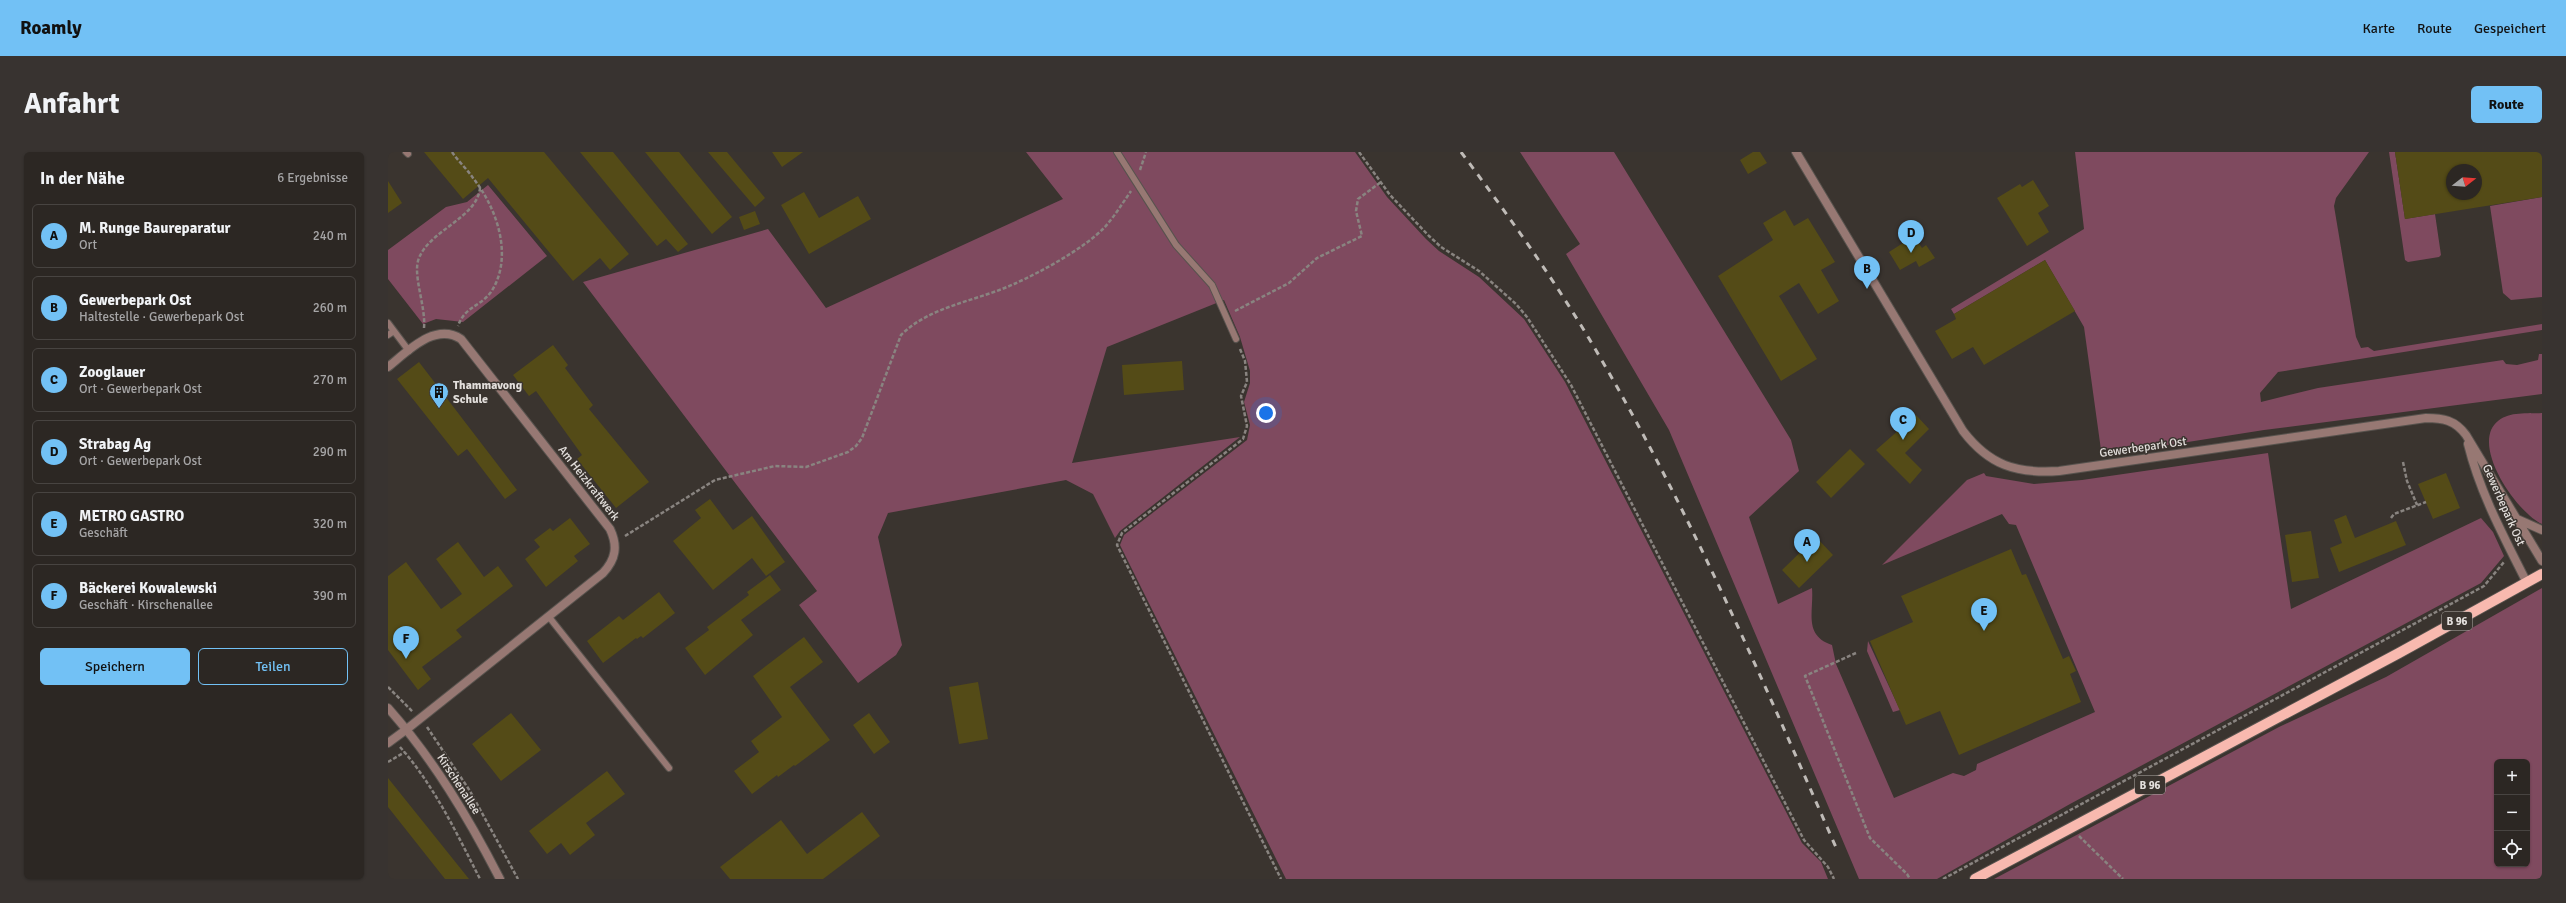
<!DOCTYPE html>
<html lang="de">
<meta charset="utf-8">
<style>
body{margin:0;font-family:Signika,sans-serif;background:#383330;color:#f1f3f6}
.controls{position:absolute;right:12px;bottom:12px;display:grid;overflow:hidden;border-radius:6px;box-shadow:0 1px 3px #0004}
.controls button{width:36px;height:36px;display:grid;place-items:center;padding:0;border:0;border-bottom:1px solid #484441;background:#2c2723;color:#f1f3f6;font:20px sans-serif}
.compass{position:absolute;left:2058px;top:12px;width:36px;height:36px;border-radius:50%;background:#2c2723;box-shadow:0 1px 3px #0004;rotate:73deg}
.you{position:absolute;left:878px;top:261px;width:14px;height:14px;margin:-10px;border:3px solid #fff;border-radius:50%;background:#1a73e8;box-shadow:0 0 0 6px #1a73e833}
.badge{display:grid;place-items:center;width:26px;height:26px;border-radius:50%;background:#72c1f5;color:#111;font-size:13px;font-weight:700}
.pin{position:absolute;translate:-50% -33px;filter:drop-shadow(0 1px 2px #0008)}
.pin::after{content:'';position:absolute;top:21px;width:14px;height:12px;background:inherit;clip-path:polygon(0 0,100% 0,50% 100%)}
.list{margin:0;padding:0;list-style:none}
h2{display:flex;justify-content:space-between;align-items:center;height:52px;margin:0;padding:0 16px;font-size:17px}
h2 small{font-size:13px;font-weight:400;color:#a6a5a6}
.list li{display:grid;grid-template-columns:26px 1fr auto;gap:12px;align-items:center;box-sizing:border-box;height:64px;margin:0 8px 8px;padding:0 8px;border:1px solid #484441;border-radius:6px}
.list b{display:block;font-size:15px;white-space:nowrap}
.list p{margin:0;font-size:13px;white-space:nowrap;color:#a6a5a6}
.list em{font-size:13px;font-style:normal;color:#a6a5a6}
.actions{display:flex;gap:8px;padding:12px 16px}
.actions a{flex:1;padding:9px 0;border:1px solid #72c1f5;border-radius:6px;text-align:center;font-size:14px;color:#72c1f5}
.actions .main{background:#72c1f5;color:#111}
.icon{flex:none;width:22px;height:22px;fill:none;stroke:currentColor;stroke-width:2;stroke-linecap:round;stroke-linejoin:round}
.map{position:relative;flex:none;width:2154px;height:727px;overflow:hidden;border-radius:6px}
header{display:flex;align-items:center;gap:24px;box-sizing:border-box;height:56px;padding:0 20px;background:#72c1f5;color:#111}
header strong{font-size:19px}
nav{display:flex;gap:22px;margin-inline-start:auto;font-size:14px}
.intro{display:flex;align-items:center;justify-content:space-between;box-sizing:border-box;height:96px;padding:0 24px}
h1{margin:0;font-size:28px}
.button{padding:10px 18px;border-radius:6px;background:#72c1f5;color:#111;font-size:14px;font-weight:700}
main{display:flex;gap:24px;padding:0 24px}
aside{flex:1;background:#2c2723;border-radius:6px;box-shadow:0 1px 3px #0004}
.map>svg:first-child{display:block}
.green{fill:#7f4a5f;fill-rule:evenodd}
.building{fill:#544b17;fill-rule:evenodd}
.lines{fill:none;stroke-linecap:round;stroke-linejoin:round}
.service-casing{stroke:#58534e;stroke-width:8}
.minor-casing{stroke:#58534e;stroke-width:10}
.tertiary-casing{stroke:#58534e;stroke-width:10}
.primary-casing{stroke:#58534e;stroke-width:12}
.path{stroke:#898480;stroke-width:2.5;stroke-dasharray:4 2;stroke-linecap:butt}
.service{stroke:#977873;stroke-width:6}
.minor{stroke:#977873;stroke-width:8}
.tertiary{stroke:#977873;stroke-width:8}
.primary{stroke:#f8b9af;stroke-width:10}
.rail{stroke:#bfbbb7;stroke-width:3;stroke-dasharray:7 7;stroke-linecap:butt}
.labels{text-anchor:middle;stroke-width:3;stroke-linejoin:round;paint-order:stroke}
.shield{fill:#3a342f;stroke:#b0aca8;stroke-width:1}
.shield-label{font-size:11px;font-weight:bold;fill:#e3dfdc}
.poi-label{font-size:12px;font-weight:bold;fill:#e3dfdc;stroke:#3a342f;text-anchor:start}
.street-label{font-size:12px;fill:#e3dfdc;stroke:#3a342f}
</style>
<header>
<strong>Roamly</strong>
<nav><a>Karte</a><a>Route</a><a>Gespeichert</a></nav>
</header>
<div class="intro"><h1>Anfahrt</h1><a class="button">Route</a></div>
<main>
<aside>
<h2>In der Nähe<small>6 Ergebnisse</small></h2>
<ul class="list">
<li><span class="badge">A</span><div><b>M. Runge Baureparatur</b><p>Ort</p></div><em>240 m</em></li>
<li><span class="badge">B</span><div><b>Gewerbepark Ost</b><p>Haltestelle · Gewerbepark Ost</p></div><em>260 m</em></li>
<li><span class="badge">C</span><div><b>Zooglauer</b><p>Ort · Gewerbepark Ost</p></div><em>270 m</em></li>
<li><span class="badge">D</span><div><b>Strabag Ag</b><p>Ort · Gewerbepark Ost</p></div><em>290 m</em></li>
<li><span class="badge">E</span><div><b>METRO GASTRO</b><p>Geschäft</p></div><em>320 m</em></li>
<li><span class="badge">F</span><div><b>Bäckerei Kowalewski</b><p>Geschäft · Kirschenallee</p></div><em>390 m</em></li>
</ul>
<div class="actions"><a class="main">Speichern</a><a>Teilen</a></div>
</aside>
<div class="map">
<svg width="2154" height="727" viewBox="0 0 2154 727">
<rect width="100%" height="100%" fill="#3a342f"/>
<!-- green -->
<path class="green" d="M638,0h329l32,45 39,42 13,12 40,26 45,42 41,63 237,461 19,19 7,17h-542l-166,-334 4,-10 123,-95 3,-15 -6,-23 6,-19v-12l-10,-34 -16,-37 -117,47 -35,116 168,-26 -120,94 -5,7 -22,-44 -27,-14 -178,33 -10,24 24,108 -6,10 -38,28 -59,-78 18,-14 -234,-309 185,-53 58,79 237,-109z
M1132,0h94l177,288 8,31 -50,46 29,87 34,-16c2,24 -9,47 20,57l4,19 58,134 59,-25 11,3 12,-6 1,-6 118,-52 -79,-187 -7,-1 -7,-10 -120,51 85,-85 17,-7 2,3 48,8 48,-4 186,-27 23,156 190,-91 12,14 11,24 -23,27 -411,221 -133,75h-78l-190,-449 -103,-176 14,-10z
M1687,0h294l-33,46 -2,8 22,131 5,11 7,-1 6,4 168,-27v6l-264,42 -18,21 1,9 57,-14 185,-28 3,4 11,1 21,-5 1,-6h3v40l-278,36 -146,23 -1,-6 -16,3 -17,-123 -39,-67 -91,54 -3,-5 133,-80z
M2001,0h6l10,67 30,-5 6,41 -2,2 -31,5 -3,-2z
M100,33l59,71 -84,66 -27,-3 -13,5 -35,-45v-29l58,-43 21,-5z
M2154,45v100l-31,3 -8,-7 -13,-87z
M2154,261v111c-25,-11 -73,-80 -44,-103 12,-10 29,-7 44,-8z
M2154,436v291h-548l285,-152 107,-50zM2109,610h30v102h-30z
M1480,489l32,69 -7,2 -26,-61z"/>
<!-- building -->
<path class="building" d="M36,0h120l85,102 -19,16 -10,-12 -27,23 -85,-103 -25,21z
M192,0h33l75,92 -10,8 -12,-13 -9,7z
M257,0h34l53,65 -20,17z
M320,0h19l38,46 -10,9z
M384,0h31l-21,15z
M1365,0h7l7,11 -19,11 -8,-14z
M2007,0h147v45l-137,22zM2064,18h24v24h-24z
M1645,28l16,26 -11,7 11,19 -22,14 -30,-48 23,-14 2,3z
M0,29l14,22 -14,10z
M416,40l15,26 39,-22 13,23 -62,35 -28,-49z
M1397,58l9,16 14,-8 27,44 -14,8 18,31 -21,13 -19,-31 -20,13 38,63 -36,22 -63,-105 55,-36 -10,-17z
M367,59l5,13 -16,6 -5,-13z
M1526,84l8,12 4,-3 9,13 -16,9 -3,-6 -16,9 -11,-18z
M1657,108l30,51 -91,54 -11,-18 -21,12 -17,-28 21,-12 -2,-5z
M165,193l15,20 -3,3 28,37 -4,4 60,73 -33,26 -39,-49 5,-4 -46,-64 -7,5 -16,-21z
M794,209l2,29 -60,5 -2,-30z
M31,210l98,128 -12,9 -38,-50 -9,7 -61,-77z
M1528,263l13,14 -24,24 17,17 -12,14 -34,-34z
M1462,297l15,15 -34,34 -15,-16z
M2058,321l14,35 -27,11 -15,-35z
M322,347l23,31 19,-14 33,46 -19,14 -14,-18 -39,32 -40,-49 28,-23 -6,-8z
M1958,363l9,23 41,-17 10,24 -67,27 -9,-24 12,-5 -8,-23z
M182,366l20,26 -16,12 4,5 -32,26 -21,-28 15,-12 -6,-7 16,-12 3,3z
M1923,379l8,47 -27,4 -7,-47z
M1428,385l17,18 -34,33 -17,-18z
M70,390l26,35 14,-11 15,20 -57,44 6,7 -40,30 9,12 -13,11 -30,-40v-74l18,-14 35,47 21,-15 -26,-35z
M1623,397l11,26 4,-1 37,85 6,-3 7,15 -6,3 11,28 -122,53 -19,-44 -34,14 -36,-84 43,-19 -12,-26z
M382,423l11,15 -40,30 12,15 -48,40 -20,-27 24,-18 -2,-3 42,-32 -2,-3z
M271,440l16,21 -32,25 -2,-2 -4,3 -1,-1 -33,25 -16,-22 32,-25 4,4z
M416,485l19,25 -33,25 40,53 -35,26 -1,-1 -16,12 -1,-2 -25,19 -18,-23 25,-19 -8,-11 31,-24 -29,-41z
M590,530l10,57 -29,5 -10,-57z
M123,561l30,37 -40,31 -29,-37z
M481,561l21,29 -16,12 -21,-29z
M219,619l18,23 -39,29 9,12 -25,20 -9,-12 -14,11 -18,-23z
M0,626l81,101h-24l-57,-72z
M474,660l18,24 -57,43h-93l-10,-12 61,-47 26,34z"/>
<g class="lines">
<defs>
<path id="service" d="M18,0l2,2
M729,0l59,93 36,40 24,54
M0,171l6,8
M0,183l6,-4 15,20
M161,465l120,151"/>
<path id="minor" d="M1408,0l167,279c26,34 53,43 96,40l367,-53c17,0 29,2 40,17l76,126
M0,215c20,-16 47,-45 73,-28l149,190c8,17 6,30 -7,44l-196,156
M2080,292c12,49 36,93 59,139
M2129,367l25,11
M0,556c46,52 80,109 112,171"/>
<path id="tertiary" d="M0,591l19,-14"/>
<path id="primary" d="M1587,727l424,-226 143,-79"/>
</defs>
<!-- service casing -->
<use href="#service" class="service-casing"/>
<!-- minor casing -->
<use href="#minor" class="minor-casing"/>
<!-- tertiary casing -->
<use href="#tertiary" class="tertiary-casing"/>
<!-- primary casing -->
<use href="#primary" class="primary-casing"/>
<!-- path -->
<path class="path" d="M64,0c6,9 15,17 21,26 24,30 41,79 18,114 -11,15 -26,14 -33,34
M971,0l31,43 39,41 12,11 38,24 37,33 11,13 44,68 233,455 24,27 6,12
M752,18l6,-18
M847,159l54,-28 28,-25 45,-22 -6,-25 2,-12 23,-17
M36,176c2,-22 -12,-54 -5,-70 11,-28 58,-40 61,-70
M852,197l5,12 2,21 -6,14 6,30 -4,13 -121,94 -5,12 164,334
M2015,310l4,19 10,24
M2003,366l3,-4 32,-12
M237,384l90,-56 60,-14 31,1 42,-15 8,-6 6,-8 39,-103c29,-29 76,-34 113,-51 27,-12 69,-35 90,-56 10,-11 18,-24 27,-37
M1468,501l-51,23 65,162 37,36 3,5
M0,535l25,25
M39,575l43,64 48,88
M12,595c34,38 57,87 80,132
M0,610l17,-10
M1691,684l44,43
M1555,727l541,-293 20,-24"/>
<!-- service -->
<use href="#service" class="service"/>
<!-- minor -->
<use href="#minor" class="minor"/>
<!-- tertiary -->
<use href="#tertiary" class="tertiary"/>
<!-- primary -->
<use href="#primary" class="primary"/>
<!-- rail -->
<path class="rail" d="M1073,0c47,63 93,127 133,195 95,161 169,334 244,505"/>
</g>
<!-- icons -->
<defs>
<symbol id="building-pin" viewBox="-11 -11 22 30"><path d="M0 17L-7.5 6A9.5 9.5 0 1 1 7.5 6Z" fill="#72c1f5" stroke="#3a342f"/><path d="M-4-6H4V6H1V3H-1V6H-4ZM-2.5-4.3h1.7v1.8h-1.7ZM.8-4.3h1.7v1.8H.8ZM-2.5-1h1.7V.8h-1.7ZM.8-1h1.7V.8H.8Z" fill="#111"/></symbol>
</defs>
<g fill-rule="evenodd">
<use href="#building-pin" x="40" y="229" width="22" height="30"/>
</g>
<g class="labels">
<!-- shield labels -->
<g class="shield">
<rect x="2054" y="460" width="30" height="18" rx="3"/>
<rect x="1747" y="624" width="30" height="18" rx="3"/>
</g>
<g class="shield-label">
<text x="2069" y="473">B 96</text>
<text x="1762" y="637">B 96</text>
</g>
<!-- poi labels -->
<g class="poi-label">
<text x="65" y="237">Thammavong<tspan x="65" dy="14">Schule</tspan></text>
</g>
<!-- street labels -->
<g class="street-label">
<text transform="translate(1755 295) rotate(-8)" y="4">Gewerbepark Ost</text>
<text transform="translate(201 331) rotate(52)" y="4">Am Heizkraftwerk</text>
<text transform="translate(2116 353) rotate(66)" y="4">Gewerbepark Ost</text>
<text transform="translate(71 632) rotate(57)" y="4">Kirschenallee</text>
</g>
</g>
</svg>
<div class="controls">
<button>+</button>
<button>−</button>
<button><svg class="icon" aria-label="locate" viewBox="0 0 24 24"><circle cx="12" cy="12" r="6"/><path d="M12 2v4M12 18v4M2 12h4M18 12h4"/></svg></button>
</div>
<svg class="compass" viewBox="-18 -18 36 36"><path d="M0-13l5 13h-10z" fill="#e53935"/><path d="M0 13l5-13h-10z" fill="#a6a5a6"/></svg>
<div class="you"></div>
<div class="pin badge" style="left:1419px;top:410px">A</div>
<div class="pin badge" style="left:1479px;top:137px">B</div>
<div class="pin badge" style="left:1515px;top:288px">C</div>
<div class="pin badge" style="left:1523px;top:101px">D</div>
<div class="pin badge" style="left:1596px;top:479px">E</div>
<div class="pin badge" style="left:18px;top:507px">F</div>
</div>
</main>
